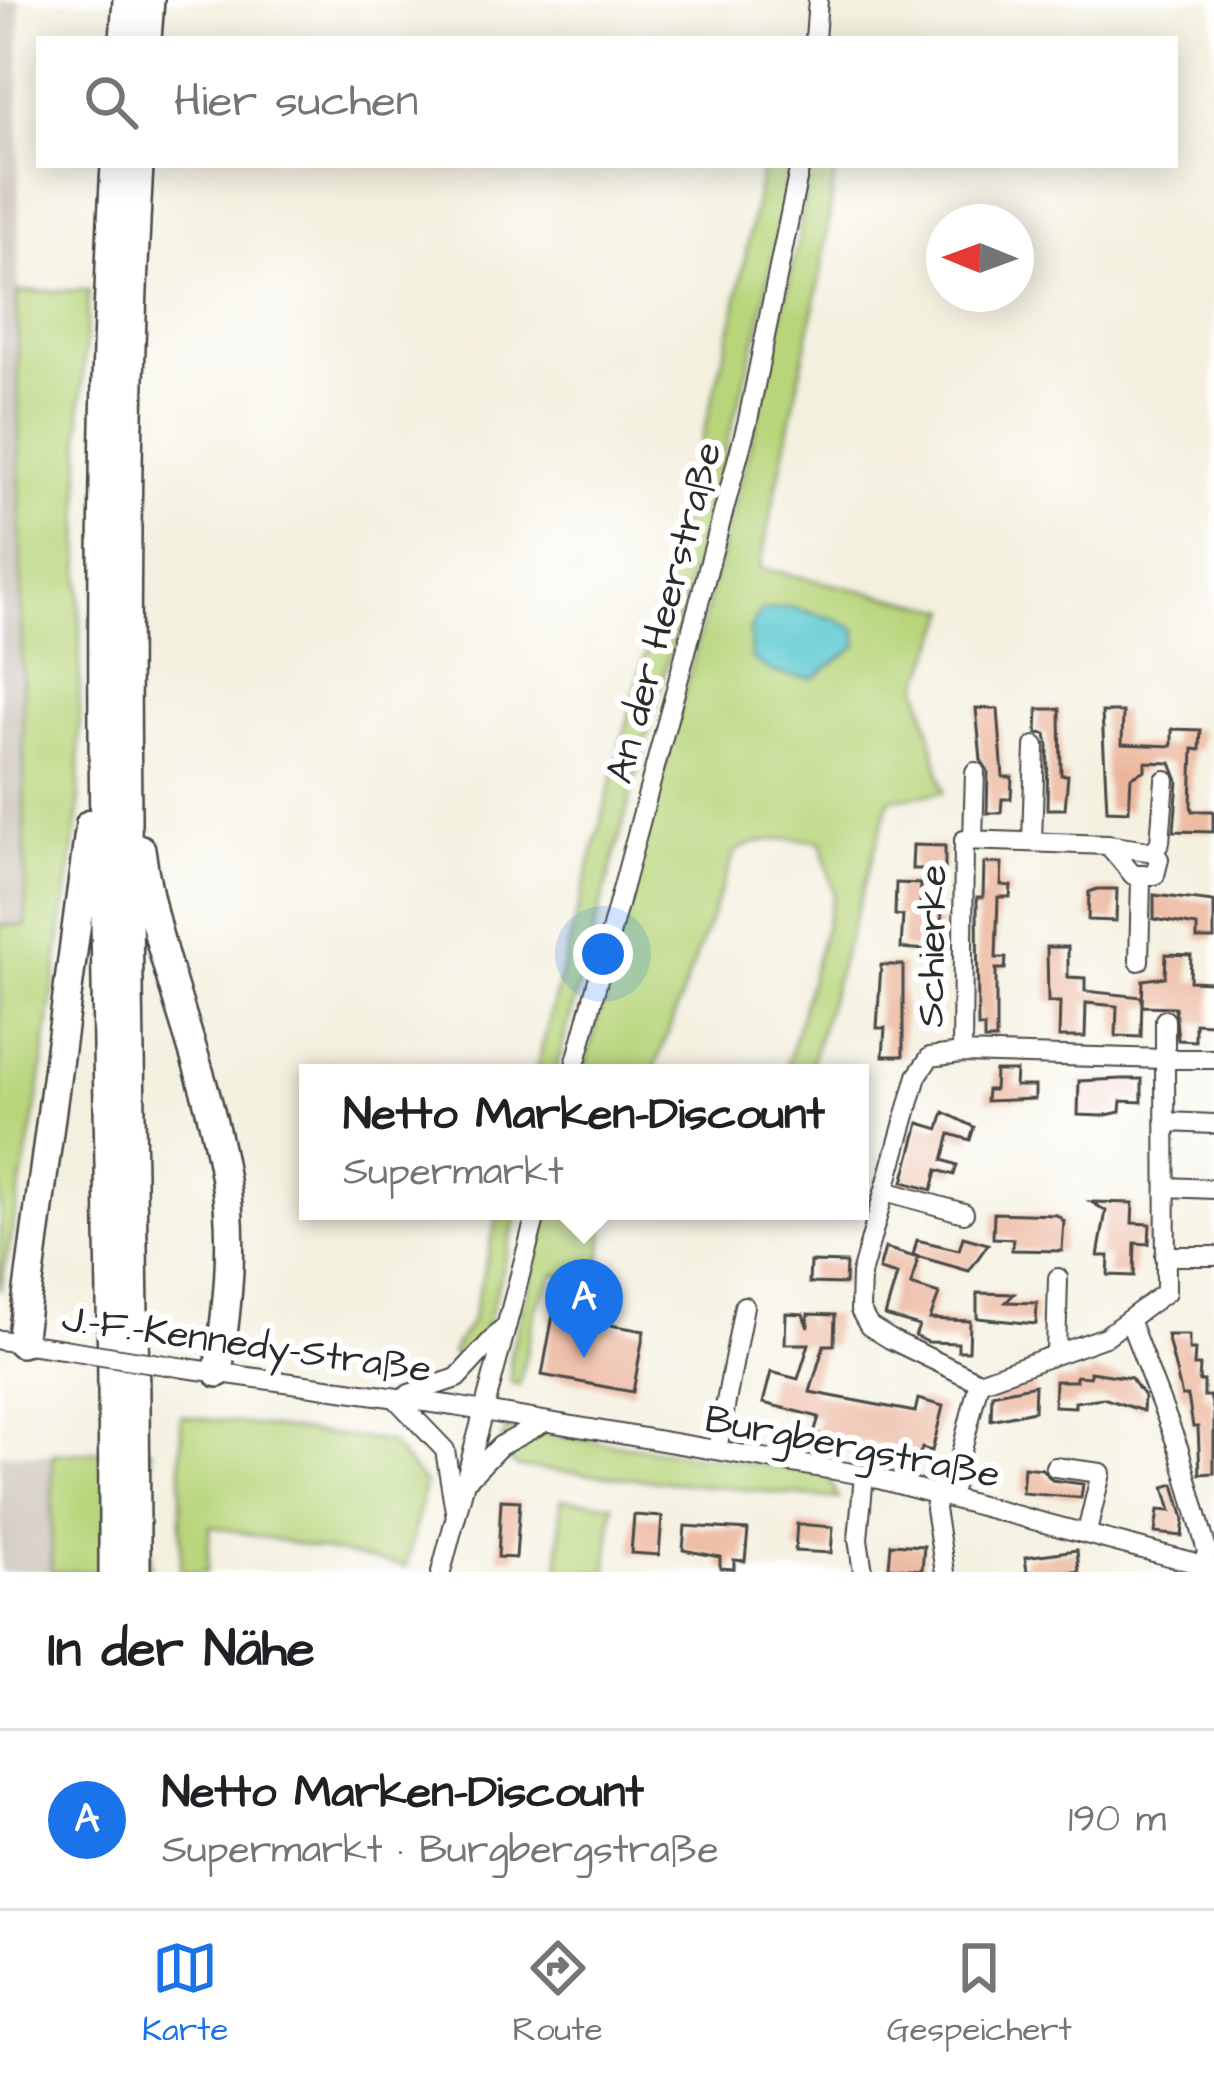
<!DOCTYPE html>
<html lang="de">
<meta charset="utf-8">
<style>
body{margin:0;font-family:"Architects Daughter",sans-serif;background:#f2f2f2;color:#202124}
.compass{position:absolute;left:926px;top:204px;width:108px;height:108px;border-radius:50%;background:#fff;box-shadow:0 6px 30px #0003;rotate:271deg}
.you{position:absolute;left:603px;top:954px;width:42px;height:42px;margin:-30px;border:9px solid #fff;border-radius:50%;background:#1a73e8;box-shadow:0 0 0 18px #1a73e833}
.badge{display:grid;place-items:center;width:78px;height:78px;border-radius:50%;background:#1a73e8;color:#fff;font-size:39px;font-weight:700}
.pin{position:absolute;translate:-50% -99px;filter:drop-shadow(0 3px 6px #0008)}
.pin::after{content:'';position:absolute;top:63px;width:42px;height:36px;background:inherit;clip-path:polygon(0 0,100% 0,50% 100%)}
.popup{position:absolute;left:299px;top:1064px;width:570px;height:156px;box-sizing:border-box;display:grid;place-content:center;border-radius:0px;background:#fff;filter:drop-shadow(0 3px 9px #0005);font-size:39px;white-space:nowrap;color:#757577}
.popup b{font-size:45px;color:#202124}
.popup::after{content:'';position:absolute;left:50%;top:100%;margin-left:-24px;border:24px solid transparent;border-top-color:#fff}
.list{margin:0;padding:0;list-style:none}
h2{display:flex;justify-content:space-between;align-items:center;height:156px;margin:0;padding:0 48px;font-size:51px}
h2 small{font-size:39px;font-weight:400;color:#757577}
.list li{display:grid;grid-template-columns:78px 1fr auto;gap:36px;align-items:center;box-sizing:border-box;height:180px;padding:0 48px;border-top:3px solid #e0e0e0}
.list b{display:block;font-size:45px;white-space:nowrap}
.list p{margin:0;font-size:39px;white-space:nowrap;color:#757577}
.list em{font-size:39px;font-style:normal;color:#757577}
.icon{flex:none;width:66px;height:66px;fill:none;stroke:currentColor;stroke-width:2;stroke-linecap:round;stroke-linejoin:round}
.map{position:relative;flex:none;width:1214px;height:1572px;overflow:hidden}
.search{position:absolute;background:#fff;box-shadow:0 6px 30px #0003;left:36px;right:36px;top:36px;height:132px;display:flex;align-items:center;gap:30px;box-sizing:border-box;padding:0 42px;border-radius:0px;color:#757577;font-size:45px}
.sheet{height:336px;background:#fff}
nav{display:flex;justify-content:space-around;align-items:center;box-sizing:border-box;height:168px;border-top:3px solid #e0e0e0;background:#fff;font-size:33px;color:#757577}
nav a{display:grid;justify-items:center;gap:6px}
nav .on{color:#1a73e8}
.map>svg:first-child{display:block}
.industrial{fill:#cbc2b8}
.green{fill:#b8d57b;stroke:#728053;stroke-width:3}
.water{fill:#5cc9d0;stroke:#447a7e;stroke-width:3}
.building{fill:#ebb59b}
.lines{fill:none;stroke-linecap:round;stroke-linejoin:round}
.minor-casing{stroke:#494946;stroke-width:22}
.highway-casing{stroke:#494946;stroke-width:32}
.minor{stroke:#fff;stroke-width:18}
.highway{stroke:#fff;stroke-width:27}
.minor-bridge-casing{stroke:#494946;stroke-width:22;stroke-linecap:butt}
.minor-bridge{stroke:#fff;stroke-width:18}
.labels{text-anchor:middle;stroke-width:12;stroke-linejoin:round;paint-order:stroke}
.street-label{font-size:39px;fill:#2b2b2b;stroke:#fff}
</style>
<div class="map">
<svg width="1214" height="1572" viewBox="0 0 1214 1572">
<rect width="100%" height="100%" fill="#fff"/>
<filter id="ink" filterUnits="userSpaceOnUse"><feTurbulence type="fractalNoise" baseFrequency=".00833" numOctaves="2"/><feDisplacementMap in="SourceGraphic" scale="24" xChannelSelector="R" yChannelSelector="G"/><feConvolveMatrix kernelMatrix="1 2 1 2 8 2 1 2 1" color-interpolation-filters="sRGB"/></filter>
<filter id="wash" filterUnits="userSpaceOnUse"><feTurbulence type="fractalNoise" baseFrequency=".004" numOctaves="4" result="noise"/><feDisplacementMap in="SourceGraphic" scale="48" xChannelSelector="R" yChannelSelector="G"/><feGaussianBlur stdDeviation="2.7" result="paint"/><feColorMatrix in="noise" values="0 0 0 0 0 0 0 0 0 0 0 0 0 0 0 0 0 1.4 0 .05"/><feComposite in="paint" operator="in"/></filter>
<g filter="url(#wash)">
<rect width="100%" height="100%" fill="#f4f0df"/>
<!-- industrial -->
<path class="industrial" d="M0,0h20l-2,303 8,624 -26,-2z
M0,1453l53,1 -2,118h-51z"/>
<!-- green -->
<path class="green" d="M763,165h27l-31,162 -204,746h-20l198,-753z
M807,165h29l-14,103 -62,300 190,42 -31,76 25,106 -54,7 -82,274h-23l49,-179 -13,-53c-30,-2 -60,-6 -86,11l-82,221h-70l190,-715 27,-127z
M89,290l-8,115 -2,405 -41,289 -38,192v-366l26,1 -9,-634z
M499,1211h19l-31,114 -21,35 -15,-7 20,-32z
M548,1211h57l-5,70 -45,-7 -19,33 -17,79 -8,-4 -1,-26z
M181,1416l208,26 36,42 -19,83 -196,-41 -3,46h-26z
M506,1429l321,45 12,25 -322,-32 -18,-17z
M151,1449l-1,123h-99l2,-118z
M561,1499l52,5 -6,68h-48z"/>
<!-- water -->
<path class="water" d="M789,607l47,12 20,11 2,15 -44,33c-26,-1 -42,-3 -63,-20l-1,-30 11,-17z"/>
<g id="blocks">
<!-- building -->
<path class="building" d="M976,708l22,1 5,68h9l-1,22h-9l-1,14h-14l1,-42 -7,-11z
M1038,709h22l1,66h7l-3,34h-18l1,-63 -2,-12 -9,-1z
M1102,712h21l-1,32 50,2v-17l29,1 -1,20 -7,-1 -2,56 1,6h21v21l-39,-1 4,-50 -7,-18 -26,-1v8l-14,7 -2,34 -22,-1z
M913,845l32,1v23h-33z
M984,863h18l-1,22 10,1 -1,11h-12l-2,61h10l-1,11h-9v71h-12v-13h-6l-1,-130h6z
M896,883l25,1 -1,24 22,1 -3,60 -11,-1v-18l-27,-2 2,-32 -8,-1z
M1097,889h20l-1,32 -28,-1 1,-28z
M1154,895l60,7v37h-17v-13l-43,-7z
M1047,947h21v30l17,1v13l57,6 -1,40 -25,-1 1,-30 -31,-3 -1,34h-26l1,-35h-12z
M1166,954l25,1 -1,26 22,1 -2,42 -15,-1v18l-17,-1 -3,-33 -33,-1 1,-26 22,-3z
M881,965h22v91h-20l2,-28h-8z
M995,1071h21l-1,15h20v13l-49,2 1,-11h7z
M1122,1079h20v23l-21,-1 -1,11 -18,4 -24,-1 1,-34z
M944,1112l30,15 -4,13 -20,-6 -7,26 14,5 -3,10 -17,-5 -5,20 -29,-8 16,-59 20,6z
M1091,1202l42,1 -1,20 18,1 -1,20 -14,-1 -1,33 -26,-1 1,-19h-11l8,-45z
M994,1213l63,2 7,6 -2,30 -50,-1 1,-11 -20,-1z
M963,1237l25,7 -19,27 -56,-16 4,-15 42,10z
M885,1248l33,10 -7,27 28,9 -9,25 40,2 -1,30h-11v-8l-30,-1 -13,-6 4,-10 -34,-10 12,-41 -18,-5z
M810,1262l36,1 -1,21 -36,-1z
M977,1293l37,1 -8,8 31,1 -1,21 -59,-6z
M786,1313l17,1 5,14v-14l27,1 -1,30h-10l-14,47 105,20 3,-13 25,7 -11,45 -10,-3 -2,6 -106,-21 5,-16 -56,-14 8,-31 27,7 11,-35h-24z
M553,1315l91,16 -11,61 -91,-17z
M1167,1335h22v15h6l-1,16h6l-1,15h5v15h6l4,16v61l-14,1 -2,-47h-5l-5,-31h-6z
M1090,1372l41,6 13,18 -1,15 -40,-13 -28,4v5l-21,-1 1,-25h21v-5l14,1z
M1035,1385l-1,26 -43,9 1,-26z
M1024,1467l18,2 10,11 31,4 -2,14 -59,-5z
M1174,1484l10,35 -2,17 -27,-3 3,-23 13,1 -7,-24z
M501,1500l19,1 -4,57 -18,-1z
M634,1515l28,2 -3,38 -28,-2z
M797,1524l36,3 -2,26 -36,-2z
M685,1526l63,4 -3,31 -11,-1v9l-14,-1v-11l-37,-7z
M891,1544l33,2 -2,24 -33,-3z
M1077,1550l2,22h-52l-2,-15z"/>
</g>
</g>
<g filter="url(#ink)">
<use href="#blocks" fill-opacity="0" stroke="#494946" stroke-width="3"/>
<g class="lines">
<defs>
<path id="minor" d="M815,39l3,-39
M973,840l2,-68
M1032,842l3,-96
M1154,852l6,-10 5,-62
M1139,961l2,-82
M1165,1020v39h49
M962,1053l2,-213 144,5 25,30h22l4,-16 -5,-7 -46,-7
M573,1073l175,-653 52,-255
M1168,1122l46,2
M1166,1187l48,2
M885,1191l79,22
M1165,1256h49
M1130,1322l49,128 28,101 -3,14
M0,1340l63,9
M1056,1353l2,-75
M185,1368l269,38 410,69 350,93
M409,1394l48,-16 44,-48
M396,1399l49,51 11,67
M717,1450l27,-144
M1055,1467l46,6 -14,59
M470,1477l30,-31 43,-23
M938,1491l-3,18 10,63
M951,1494l28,-112 126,-45 61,-45 -1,-233 -203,-6 -32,4 -13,19 -56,198 -1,36 9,16 21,13 89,43
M441,1572l96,-361
M863,1572l-5,-33 6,-64"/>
<path id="highway" d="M124,39l3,-39
M147,39l3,-39
M141,849c15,114 66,218 84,331 10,64 2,129 -7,193
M21,1343l69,-519
M113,1572c1,-469 -25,-938 2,-1407
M136,1572c0,-469 -24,-938 3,-1407"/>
</defs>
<!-- minor casing -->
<use href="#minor" class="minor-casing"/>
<!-- highway casing -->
<use href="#highway" class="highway-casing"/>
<!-- minor -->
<use href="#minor" class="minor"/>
<!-- highway -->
<use href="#highway" class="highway"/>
<defs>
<path id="minor-bridge" d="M63,1349l122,19"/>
</defs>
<!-- minor-bridge casing -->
<use href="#minor-bridge" class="minor-bridge-casing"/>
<!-- minor-bridge -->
<use href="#minor-bridge" class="minor-bridge"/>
</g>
</g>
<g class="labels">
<!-- street labels -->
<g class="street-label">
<text transform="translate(662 612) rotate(-75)" y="14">An der Heerstraße</text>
<text transform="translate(930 946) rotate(-89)" y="14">Schierke</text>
<text transform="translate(247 1342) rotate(8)" y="14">J.-F.-Kennedy-Straße</text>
<text transform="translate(853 1445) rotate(11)" y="14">Burgbergstraße</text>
</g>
</g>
</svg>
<svg class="compass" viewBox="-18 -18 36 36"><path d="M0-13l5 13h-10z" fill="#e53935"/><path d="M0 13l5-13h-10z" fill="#757577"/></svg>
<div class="you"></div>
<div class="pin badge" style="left:584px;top:1358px">A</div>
<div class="popup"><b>Netto Marken-Discount</b>Supermarkt</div>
<div class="search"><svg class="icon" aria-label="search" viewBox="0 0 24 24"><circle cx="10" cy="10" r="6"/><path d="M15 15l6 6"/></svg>Hier suchen</div>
</div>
<section class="sheet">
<h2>In der Nähe<small></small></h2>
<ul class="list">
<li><span class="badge">A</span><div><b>Netto Marken-Discount</b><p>Supermarkt · Burgbergstraße</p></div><em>190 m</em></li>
</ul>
</section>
<nav>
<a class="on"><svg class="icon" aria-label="map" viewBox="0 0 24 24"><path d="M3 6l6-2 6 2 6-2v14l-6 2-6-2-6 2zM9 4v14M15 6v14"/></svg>Karte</a>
<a><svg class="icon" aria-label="directions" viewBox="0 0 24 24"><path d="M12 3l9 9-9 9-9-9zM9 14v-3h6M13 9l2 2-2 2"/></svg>Route</a>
<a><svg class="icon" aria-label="saved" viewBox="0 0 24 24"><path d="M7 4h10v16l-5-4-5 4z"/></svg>Gespeichert</a>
</nav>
